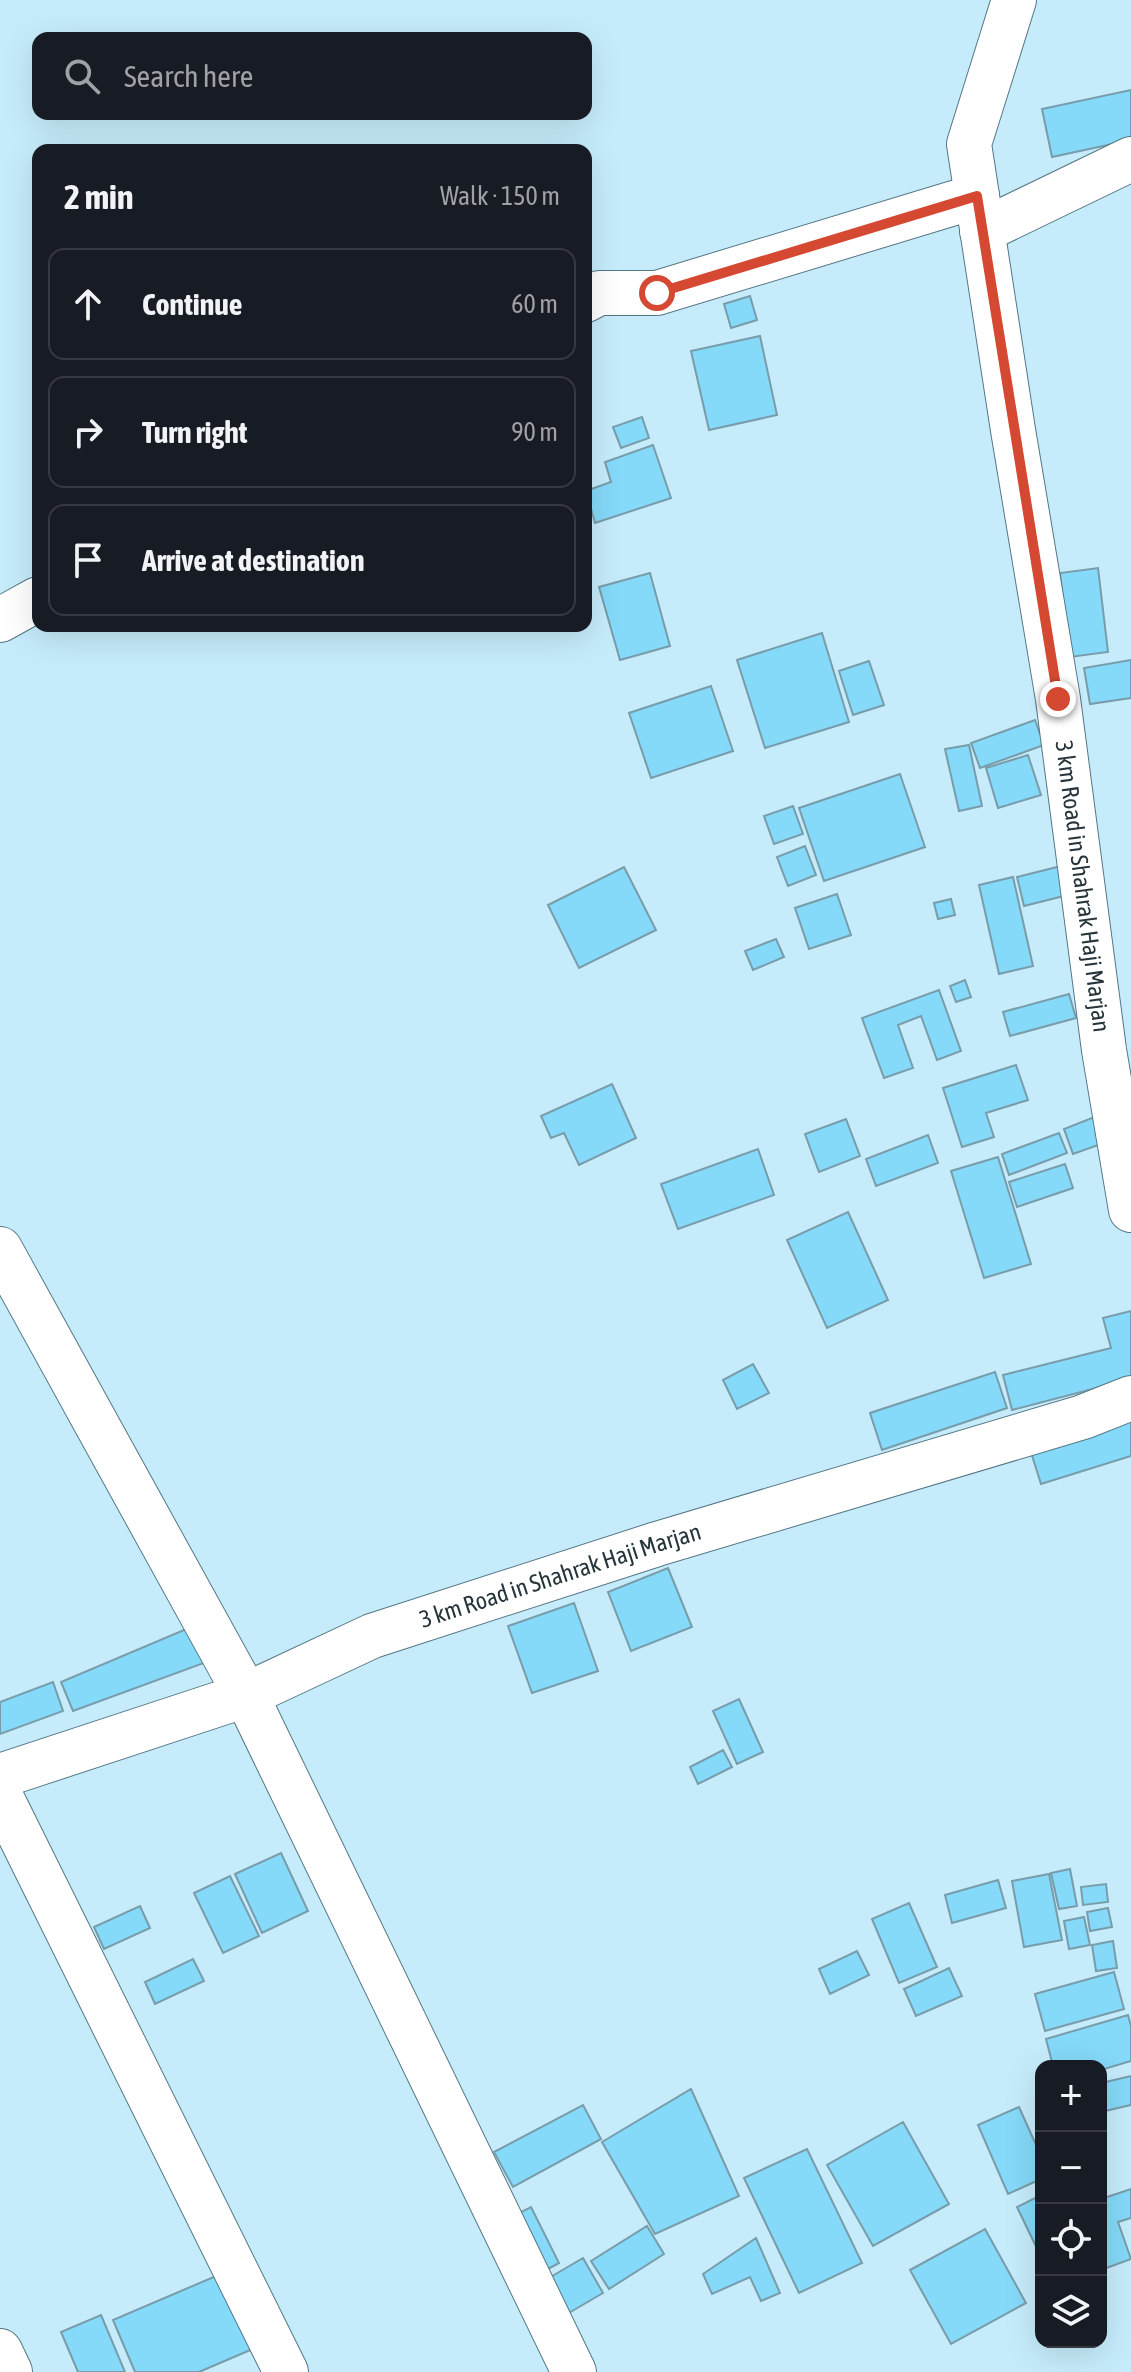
<!DOCTYPE html>
<meta charset="utf-8">
<style>
body{margin:0;font-family:"Asap Condensed",sans-serif;background:#20242c;color:#f1f3f6}
.controls{position:absolute;right:24px;bottom:24px;display:grid;overflow:hidden;border-radius:16px;box-shadow:0 8px 32px #0002}
.controls button{width:72px;height:72px;display:grid;place-items:center;padding:0;border:0;border-bottom:2px solid #363941;background:#171b24;color:#f1f3f6;font:40px sans-serif}
.stop{position:absolute;width:24px;height:24px;margin:-18px;border:6px solid #d54932;border-radius:50%;background:#fff}
.stop.end{background:#d54932;border-color:#fff;box-shadow:0 2px 8px #0008}
.list{margin:0;padding:0;list-style:none}
h2{display:flex;justify-content:space-between;align-items:center;height:104px;margin:0;padding:0 32px;font-size:34px}
h2 small{font-size:26px;font-weight:400;color:#9ea1a6}
.list li{display:grid;grid-template-columns:52px 1fr auto;gap:24px;align-items:center;box-sizing:border-box;height:112px;margin:0 16px 16px;padding:0 16px;border:2px solid #363941;border-radius:16px}
.list b{display:block;font-size:30px;white-space:nowrap}
.list em{font-size:26px;font-style:normal;color:#9ea1a6}
.icon{flex:none;width:44px;height:44px;fill:none;stroke:currentColor;stroke-width:2;stroke-linecap:round;stroke-linejoin:round}
.map{position:relative;flex:none;width:1131px;height:2372px;overflow:hidden}
.search{position:absolute;background:#171b24;box-shadow:0 8px 32px #0002;left:32px;top:32px;width:560px;height:88px;display:flex;align-items:center;gap:20px;box-sizing:border-box;padding:0 28px;border-radius:16px;color:#9ea1a6;font-size:30px}
.panel{position:absolute;background:#171b24;box-shadow:0 8px 32px #0002;left:32px;top:144px;width:560px;height:488px;border-radius:16px}
.map>svg:first-child{display:block}
.building{fill:#85d9f9;stroke:#789caa;stroke-width:2}
.lines{fill:none;stroke-linecap:round;stroke-linejoin:round}
.minor-casing{stroke:#547785;stroke-width:46}
.minor{stroke:#fff;stroke-width:44}
.route{stroke:#d54932;stroke-width:10}
.labels{text-anchor:middle;stroke-width:6;stroke-linejoin:round;paint-order:stroke}
.street-label{font-size:24px;fill:#26353b;stroke:#c6ecfb}
</style>
<div class="map">
<svg width="1131" height="2372" viewBox="0 0 1131 2372">
<rect width="100%" height="100%" fill="#c6ecfb"/>
<!-- building -->
<path class="building" d="M1131,90v50l-79,17 -10,-48z
M750,296l7,24 -26,8 -7,-24z
M760,336l17,79 -68,15 -18,-79z
M642,417l7,21 -28,10 -8,-21z
M653,445l18,53 -76,25 -9,-32 25,-9 -6,-20z
M1098,568l10,84 -38,5 -10,-84z
M650,573l20,73 -50,14 -21,-73z
M822,633l27,89 -84,26 -28,-88z
M1131,660v38l-41,6 -6,-36z
M869,661l15,44 -31,10 -14,-44z
M711,686l22,65 -82,27 -22,-65z
M1035,720l9,25 -64,23 -9,-25z
M969,745l13,61 -23,5 -14,-62z
M1028,755l13,40 -43,13 -12,-40z
M900,774l25,73 -101,34 -25,-73z
M793,806l10,28 -29,10 -10,-28z
M805,846l11,29 -28,11 -11,-29z
M1069,864l7,29 -52,13 -7,-29z
M624,867l32,63 -77,38 -31,-63z
M1013,877l20,89 -34,8 -20,-89z
M837,894l14,41 -42,14 -14,-41z
M951,899l4,16 -17,4 -4,-16z
M776,939l8,18 -31,13 -8,-19z
M965,980l6,17 -15,5 -6,-16z
M939,990l22,61 -24,9 -16,-44 -23,9 15,43 -29,10 -22,-60z
M1069,994l7,24 -66,18 -7,-24z
M1016,1065l12,35 -42,13 8,24 -32,10 -19,-59z
M612,1084l24,54 -57,27 -15,-32 -13,5 -10,-22z
M1097,1116l10,26 -34,12 -9,-25z
M846,1119l14,37 -41,16 -14,-38z
M1059,1133l8,20 -58,22 -7,-21z
M928,1135l10,28 -62,23 -10,-27z
M758,1149l16,46 -96,34 -17,-45z
M998,1157l33,107 -47,14 -33,-107z
M1065,1164l8,24 -56,19 -8,-25z
M848,1212l40,88 -61,28 -40,-88z
M1131,1311v68l-119,31 -9,-35 108,-27 -8,-30z
M753,1364l16,29 -32,16 -14,-29z
M995,1372l12,36 -125,42 -12,-37z
M1131,1414v42l-90,28 -12,-38z
M668,1568l24,59 -61,24 -23,-59z
M574,1603l24,68 -66,22 -24,-67z
M198,1624l14,36 -139,51 -12,-29z
M53,1682l10,29 -63,23v-32z
M739,1699l24,53 -26,12 -24,-53z
M723,1750l9,17 -34,17 -8,-17z
M281,1853l27,58 -46,22 -27,-59z
M1070,1869l7,37 -18,3 -8,-36z
M1049,1874l13,66 -38,7 -12,-66z
M230,1876l29,60 -36,17 -29,-60z
M998,1880l8,28 -54,15 -7,-28z
M1106,1884l2,18 -25,3 -2,-18z
M909,1903l28,64 -38,16 -27,-64z
M140,1906l10,22 -46,21 -10,-22z
M1108,1908l4,19 -22,4 -3,-19z
M1084,1917l6,28 -21,4 -5,-28z
M1113,1941l4,27 -21,3 -4,-26z
M857,1951l12,24 -39,19 -11,-25z
M193,1959l11,22 -49,23 -10,-22z
M949,1968l13,28 -46,20 -12,-27z
M1114,1972l10,37 -79,22 -10,-37z
M1128,2015l3,11v35l-30,9v-4h-48l-7,-27z
M1131,2076v29l-30,7v-29z
M691,2089l48,107 -84,38 -53,-92z
M583,2105l18,34 -88,48 -19,-35z
M1019,2107l22,49v23l-33,15 -30,-69z
M903,2122l46,82 -76,42 -46,-81z
M807,2149l55,114 -63,30 -55,-115z
M1131,2189v29l-13,4 13,37 -30,11v-71z
M1041,2195v62l-24,-50z
M531,2207l28,56 -22,12 -28,-57z
M647,2226l17,28 -55,35 -18,-28z
M985,2229l41,74 -75,41 -41,-74z
M756,2238l24,55 -19,8 -11,-24 -38,17 -9,-20z
M583,2258l20,35 -41,24 -20,-35z
M223,2273l32,75 -56,24h-64l-22,-52z
M101,2315l24,57h-47l-17,-40z"/>
<g class="lines">
<defs>
<g id="minor">
<path id="s1" d="M1014,0l-45,144 44,286 45,269 46,351 27,160"/>
<path d="M982,231l149,-72"/>
<path d="M586,300l13,-7h58l320,-97"/>
<path d="M0,620l38,-21"/>
<path d="M0,1249l246,446 328,677"/>
<path id="s2" d="M0,1776l246,-81 126,-59 285,-92 426,-127 48,-19"/>
<path d="M0,1795l286,577"/>
<path d="M0,2351l10,21"/>
</g>
</defs>
<!-- minor casing -->
<use href="#minor" class="minor-casing"/>
<!-- minor -->
<use href="#minor" class="minor"/>
</g>
<g class="lines">
<!-- route -->
<path class="route" d="M657,293l320,-97 81,503"/>
</g>
<g class="labels">
<!-- street labels -->
<g class="street-label">
<text dy="8" stroke="none"><textPath href="#s1" startOffset="902">3 km Road in Shahrak Haji Marjan</textPath></text>
<text dy="8" stroke="none"><textPath href="#s2" startOffset="596">3 km Road in Shahrak Haji Marjan</textPath></text>
</g>
</g>
</svg>
<div class="controls">
<button>+</button>
<button>−</button>
<button><svg class="icon" aria-label="locate" viewBox="0 0 24 24"><circle cx="12" cy="12" r="6"/><path d="M12 2v4M12 18v4M2 12h4M18 12h4"/></svg></button>
<button><svg class="icon" aria-label="layers" viewBox="0 0 24 24"><path d="M12 4l9 5-9 5-9-5zM3 14l9 5 9-5"/></svg></button>
</div>
<div class="stop" style="left:657px;top:293px"></div>
<div class="stop end" style="left:1058px;top:699px"></div>
<div class="search"><svg class="icon" aria-label="search" viewBox="0 0 24 24"><circle cx="10" cy="10" r="6"/><path d="M15 15l6 6"/></svg>Search here</div>
<section class="panel">
<h2>2 min<small>Walk · 150 m</small></h2>
<ul class="list">
<li><svg class="icon" aria-label="ahead" viewBox="0 0 24 24"><path d="M12 20V5M6 11l6-6 6 6"/></svg><div><b>Continue</b></div><em>60 m</em></li>
<li><svg class="icon" aria-label="right" viewBox="0 0 24 24"><path d="M7 20v-9h11M14 6l5 5-5 5"/></svg><div><b>Turn right</b></div><em>90 m</em></li>
<li><svg class="icon" aria-label="arrive" viewBox="0 0 24 24"><path d="M6 21V4h12l-3 4 3 4H6"/></svg><div><b>Arrive at destination</b></div></li>
</ul>
</section>
</div>
